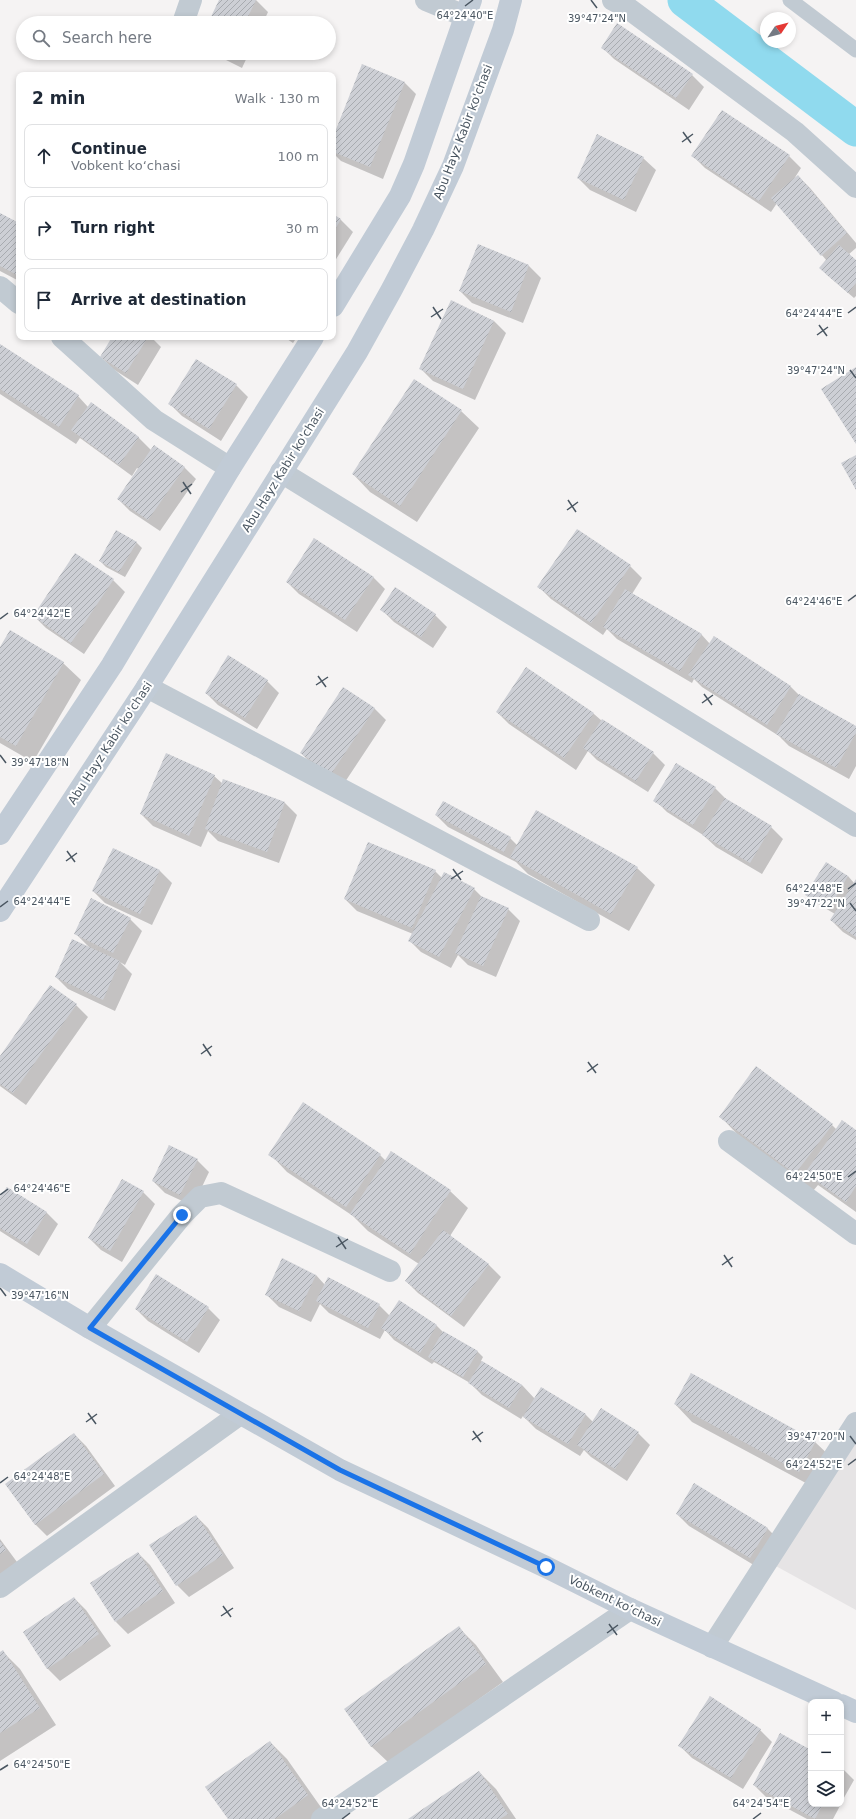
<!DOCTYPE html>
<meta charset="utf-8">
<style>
body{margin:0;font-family:"DejaVu Sans",sans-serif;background:#f6f6f7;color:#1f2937}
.controls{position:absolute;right:12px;bottom:12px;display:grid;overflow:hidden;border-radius:8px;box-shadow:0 2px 6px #0003}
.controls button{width:36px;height:36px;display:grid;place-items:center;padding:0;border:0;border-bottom:1px solid #e0e1e3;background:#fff;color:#1f2937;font:20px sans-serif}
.compass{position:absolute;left:760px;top:12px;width:36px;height:36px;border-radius:50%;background:#fff;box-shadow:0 2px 6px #0003;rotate:55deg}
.stop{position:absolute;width:12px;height:12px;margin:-9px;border:3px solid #1a73e8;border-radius:50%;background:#fff}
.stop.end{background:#1a73e8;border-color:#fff;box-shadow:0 1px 4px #0008}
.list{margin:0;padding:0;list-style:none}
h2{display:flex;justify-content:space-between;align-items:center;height:52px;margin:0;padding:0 16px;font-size:17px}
h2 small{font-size:13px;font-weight:400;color:#747a83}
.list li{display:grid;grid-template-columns:26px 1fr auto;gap:12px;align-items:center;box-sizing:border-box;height:64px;margin:0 8px 8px;padding:0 8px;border:1px solid #e0e1e3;border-radius:8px}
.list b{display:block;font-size:15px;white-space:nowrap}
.list p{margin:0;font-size:13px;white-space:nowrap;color:#747a83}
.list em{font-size:13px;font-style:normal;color:#747a83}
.icon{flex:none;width:22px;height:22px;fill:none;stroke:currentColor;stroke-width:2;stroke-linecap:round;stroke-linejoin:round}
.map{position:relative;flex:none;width:856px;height:1819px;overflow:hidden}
.search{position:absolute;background:#fff;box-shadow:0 2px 6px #0003;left:16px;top:16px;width:320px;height:44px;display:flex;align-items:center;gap:10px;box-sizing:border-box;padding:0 14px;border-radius:22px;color:#747a83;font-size:15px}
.panel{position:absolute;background:#fff;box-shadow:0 2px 6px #0003;left:16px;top:72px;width:320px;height:268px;border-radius:8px}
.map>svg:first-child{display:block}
.education{fill:#e6e4e5}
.shadow{fill:#0003}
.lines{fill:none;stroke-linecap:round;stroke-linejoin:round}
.canal{stroke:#90daee;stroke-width:35}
.building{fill:url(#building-hatch)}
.service{stroke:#c1cad2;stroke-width:15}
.minor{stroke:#c1cad2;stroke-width:22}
.secondary{stroke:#c1cbd6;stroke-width:22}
.route{stroke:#1a73e8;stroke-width:5}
.ticks{fill:none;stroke:#4a5661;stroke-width:1.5}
.labels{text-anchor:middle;stroke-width:4;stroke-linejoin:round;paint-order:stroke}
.street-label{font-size:12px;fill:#4a5661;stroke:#fff}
.ticks-label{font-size:10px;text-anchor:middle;fill:#4a5661;stroke:#fff;stroke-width:4;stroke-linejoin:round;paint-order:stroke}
</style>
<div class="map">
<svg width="856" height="1819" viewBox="0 0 856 1819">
<defs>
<pattern id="building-hatch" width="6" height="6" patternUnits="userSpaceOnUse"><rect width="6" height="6" fill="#cdcfd5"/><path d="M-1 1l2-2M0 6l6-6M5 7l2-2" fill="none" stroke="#a8abb0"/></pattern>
</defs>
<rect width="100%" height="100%" fill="#f5f3f3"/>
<!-- education -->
<path class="education" d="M856,1440v170l-82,-45z"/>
<!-- shadow -->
<path class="shadow" d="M220,0h36l12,12 -5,11h-54z
M602,47l90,28 12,12 -15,23 -75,-51z
M212,53h37l-7,15z
M404,82l12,12 -33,85 -42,-18 -8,-8v-14z
M693,156h96l12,12 -7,11 4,-3 12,12 46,55v5l-8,7 8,6v35l-2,2 -28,-24 1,-13 -50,-58 -6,9 -66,-44z
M643,158l13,12 -20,42 -46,-22 -12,-12z
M333,215l8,5 12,12 -20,32z
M0,217l19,7v57l-19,-10z
M478,245l51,21 12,12 -18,45 -51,-20 -12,-12z
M452,302l42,19 12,12 -31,67 -42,-19 -12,-12z
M113,337h38l10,10 -23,38 -25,-16 -12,-12z
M284,337h13l-4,6z
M0,345l78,51 10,11 50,30 14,14 32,16 12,12 -36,52 -30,-20 -12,-12 21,-30 -2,-1 -5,8 -52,-38 -4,6 -76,-50z
M236,385l12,12 -27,44 -39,-25 -12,-12z
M461,411l18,17 -62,94 -47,-30 -17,-18z
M577,530l53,36 12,12 -10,16 69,40 9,10 4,-6 77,49 8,8 57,32v39l-7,13 -60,-33 -10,-10 -77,-49 -8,-8 -2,4 -75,-44 -10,-10 -4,6 -52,-36 -12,-12z
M136,542l6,6 -17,29 -19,-10 -6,-6z
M373,577l12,12 -28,43 -58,-38 -12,-12z
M113,580l12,12 -41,62 -38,-26 -12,-12z
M382,610l53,5 12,12 -14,21 -39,-26z
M0,649l63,14 18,17 -48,82 -33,-19z
M526,668l68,46 8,7 51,32 12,12 -17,27 -51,-32 -9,-9 -12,19 -67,-46 -12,-12z
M267,681l12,12 -22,36 -39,-24 -12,-12z
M374,708l12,12 -43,65 -30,-20 -12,-12z
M214,776l9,8 62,19 12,12 -18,48 -61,-22 -10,-10 -7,16 -48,-21 -12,-12z
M715,788l12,12 44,27 12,12 -21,35 -46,-27 -13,-12 -36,-23 -12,-12z
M443,802l67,36 7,7 120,23 18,17 -26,46 -101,-57 -12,-12 -68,-35 -12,-12z
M113,849l47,22 12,12 -20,42 -47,-22 -12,-12z
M435,871l7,7 32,11 9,9 25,11 12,12 -24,56 -28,-12 -10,-10 -7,13 -30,-16 -12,-12 4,-6 -56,-23 -12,-12z
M848,876l6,7 2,-2v59l-13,-8 -12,-12 4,-6 -22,-13 -6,-6z
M130,919l12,12 -17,34 -5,-3 12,12 -17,37 -47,-22 -12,-12 34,-29 -15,-15z
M76,1005l12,12 -62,88 -26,-19v-28z
M720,1116l112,9 4,4 20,2v81l-38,-27 -5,6 -76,-57z
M270,1154l110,1 6,6 64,30 18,17 -18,28 39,29 12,12 -37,50 -46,-34 -12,-12 13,-17 -51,-33 -15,-15 -66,-44z
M197,1160l12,12 -16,34 -28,-13 -12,-12z
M143,1192l12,12 -33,58 -21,-12 -12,-12z
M0,1199l46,13 12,12 -19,32 -39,-25z
M316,1275l9,10 54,20 11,11 9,-14 38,24 6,6 34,19 6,6 -2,4 41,24 13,14 6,-11 45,27 7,7 45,11 12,12 -23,36 -36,-24 -7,-7 -4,6 -44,-27 -13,-13 -2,3 -39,-24 -12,-12 -36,-21 -2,2 -38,-24 -9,-10 -5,9 -51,-26 -9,-9 -9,18 -32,-15 -12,-12z
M208,1308l12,12 -21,33 -51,-32 -12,-12z
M675,1404l140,38 18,17 -16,30 -125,-67z
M74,1434l12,12 29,40 -68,50 -12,-12z
M677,1514l90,14 12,12 -17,30 -73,-44z
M196,1516l12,12 26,40 -45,29 -12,-12z
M0,1539l17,23 -17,13z
M138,1553l12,12 25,38 -47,31 -12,-12z
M74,1598l12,12 25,36 -51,35 -12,-12 -24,-36z
M459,1628l17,17 27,37 -114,81 -18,-17z
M3,1652l17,17 36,56 -56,36v-108z
M760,1730l12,12 -29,47 -51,-31 -12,-12z
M270,1742l17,17 38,54 -9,6h-87z
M811,1751v53h30l-8,15h-26l-41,-22 -12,-12z
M841,1767l13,13 -13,23z
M479,1772l17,17 20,30h-106z"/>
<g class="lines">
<!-- canal -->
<path class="canal" d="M685,0l171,129"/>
</g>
<!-- building -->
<path class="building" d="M219,0h37l-11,23h-37z
M617,23l76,51 -17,24 -75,-50z
M362,64l43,18 -35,85 -37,-15v-15z
M722,110l68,45 -31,46 -68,-45z
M597,134l47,23 -20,43 -47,-22z
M798,175l49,58 -26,23 -50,-58z
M0,213l19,10v53l-19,-10z
M333,214l8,5 -8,14z
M478,244l51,21 -18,47 -52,-21z
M839,245l17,15v23l-8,10 -29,-25z
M451,300l43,21 -31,68 -44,-20z
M112,337h36l-22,36 -26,-16z
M0,344l79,51 -20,32 -59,-38z
M196,359l41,25 -28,45 -41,-25z
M856,367v77l-35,-55z
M414,379l48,31 -62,96 -48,-32z
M91,402l48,35 -20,28 -48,-35z
M154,445l31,22 -37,53 -31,-21z
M856,455v35l-15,-27z
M577,529l54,36 -40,58 -54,-36z
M116,530l21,12 -18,30 -20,-11z
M314,538l60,39 -29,43 -59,-38z
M75,553l39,26 -43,64 -38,-27z
M395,587l41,27 -15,23 -41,-27z
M625,589l77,45 -22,37 -77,-44z
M10,630l54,32 -48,84 -16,-9v-90z
M714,636l77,50 -24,39 -79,-50z
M228,655l40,25 -23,38 -40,-25z
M526,667l68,46 -30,45 -68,-46z
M343,687l32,21 -44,66 -31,-21z
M799,694l57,32v7l-20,35 -60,-34z
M602,719l52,33 -18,29 -53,-33z
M166,753l49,22 -26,61 -49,-22z
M676,763l40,24 -23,38 -40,-24z
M223,779l62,23 -18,50 -62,-23z
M725,798l47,28 -22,37 -48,-28z
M443,801l68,36 -7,15 -69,-37z
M536,810l102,57 -27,47 -101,-57z
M368,842l68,28 -24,58 -68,-29z
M113,848l47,22 -20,44 -48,-23z
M826,862l22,14 -19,33 -24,-14z
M444,872l31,16 -36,69 -31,-16z
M856,879v58l-26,-17z
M481,896l28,12 -26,58 -28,-13z
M91,898l40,20 -18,35 -39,-19z
M72,939l48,22 -17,39 -48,-23z
M50,985l27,19 -64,89 -13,-9v-28z
M756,1066l77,58 -38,50 -76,-57z
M303,1102l78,52 -35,53 -78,-52z
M842,1120l14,10v56l-10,16 -41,-29z
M169,1145l29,14 -18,36 -28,-14z
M391,1151l60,39 -41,64 -60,-40z
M122,1179l22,12 -34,60 -22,-13z
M7,1187l40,25 -20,32 -27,-16v-31z
M443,1230l46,34 -38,52 -46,-35z
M282,1258l34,17 -17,36 -34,-16z
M156,1274l53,33 -22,35 -52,-33z
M328,1277l52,27 -12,24 -52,-27z
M399,1300l38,25 -17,28 -39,-25z
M443,1331l35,20 -15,26 -35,-20z
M482,1361l40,24 -13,23 -41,-25z
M691,1373l125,68 -17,31 -125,-68z
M541,1387l45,27 -18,30 -45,-27z
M601,1408l38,24 -24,37 -38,-24z
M74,1433l30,41 -69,51 -30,-41z
M694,1483l74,45 -18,30 -74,-44z
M196,1515l27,40 -47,31 -27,-41z
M0,1541l6,9 -6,4z
M138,1552l25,39 -48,31 -25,-39z
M74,1597l25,37 -52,35 -24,-37z
M459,1626l27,38 -115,83 -27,-38z
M3,1650l37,58 -40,25v-81z
M710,1696l51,33 -30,49 -53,-32z
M780,1733l31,17v54h12l-8,15 -62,-34z
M270,1741l38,54 -33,24h-47l-23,-32z
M479,1771l29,43 -8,5h-92z"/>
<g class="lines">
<!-- service -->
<path class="service" d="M790,0l66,50"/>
<!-- minor -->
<path class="minor" d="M426,0l39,16
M613,0l12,6 170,126 61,55
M183,23l8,-23
M0,287l19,16
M62,337l92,83 76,48
M281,472l575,354
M147,687l442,233
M729,1141l127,93
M90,1328l92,-113 18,-18 21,-4 169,78
M0,1587l240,-173
M712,1647l144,-224
M322,1819l308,-210"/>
<!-- secondary -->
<path class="secondary" d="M333,306l67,-110 14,-32 57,-164
M0,834l112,-169 118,-197 83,-131
M0,911l147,-224 210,-335 35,-63 31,-59 30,-64 50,-136 8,-30
M0,1274l90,54 250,142 206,97 84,42 204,93
M841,1705l15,7"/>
</g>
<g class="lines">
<!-- route -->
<path class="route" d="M182,1215l-92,113 250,142 206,97"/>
</g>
<!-- ticks -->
<path class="ticks" d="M591,0l6,8M465,6l8,-6M683,132l8,11M682,142l11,-8M433,307l8,12M848,313l8,-6M431,317l12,-8M819,325l8,11M817,335l11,-8M850,370l6,8M183,482l8,12M181,492l11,-8M568,500l8,12M567,510l11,-8M848,601l8,-6M0,619l8,-6M318,676l8,11M316,685l12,-8M704,694l8,11M702,703l11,-8M0,755l6,8M67,851l8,11M66,861l11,-8M453,869l8,11M451,879l12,-8M848,889l8,-6M850,903l6,8M0,907l8,-6M203,1044l8,12M201,1054l11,-8M588,1062l8,11M587,1072l11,-8M848,1177l8,-6M0,1195l8,-6M338,1237l8,12M336,1247l12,-8M724,1255l8,12M722,1265l11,-8M0,1288l6,8M88,1413l8,11M86,1422l11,-8M473,1431l8,11M850,1436l6,8M472,1440l11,-8M848,1465l8,-6M0,1483l8,-6M223,1606l8,11M221,1616l12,-8M609,1624l8,11M607,1633l11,-8M0,1770l8,-5M342,1819l8,-6M753,1819l8,-6"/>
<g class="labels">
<!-- street labels -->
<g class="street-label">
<text transform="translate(463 132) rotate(-69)" y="4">Abu Hayz Kabir ko'chasi</text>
<text transform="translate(283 470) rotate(-58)" y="4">Abu Hayz Kabir ko'chasi</text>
<text transform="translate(110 743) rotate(-57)" y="4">Abu Hayz Kabir ko'chasi</text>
<text transform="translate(615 1601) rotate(26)" y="4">Vobkent koʻchasi</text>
</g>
</g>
<g class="ticks-label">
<text x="465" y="19">64°24'40"E</text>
<text x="597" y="22">39°47'24"N</text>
<text x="814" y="317">64°24'44"E</text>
<text x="816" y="374">39°47'24"N</text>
<text x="814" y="605">64°24'46"E</text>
<text x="42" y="617">64°24'42"E</text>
<text x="40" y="766">39°47'18"N</text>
<text x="814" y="892">64°24'48"E</text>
<text x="42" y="905">64°24'44"E</text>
<text x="816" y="907">39°47'22"N</text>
<text x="814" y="1180">64°24'50"E</text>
<text x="42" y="1192">64°24'46"E</text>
<text x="40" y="1299">39°47'16"N</text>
<text x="816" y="1440">39°47'20"N</text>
<text x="814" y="1468">64°24'52"E</text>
<text x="42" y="1480">64°24'48"E</text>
<text x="42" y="1768">64°24'50"E</text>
<text x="350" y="1807">64°24'52"E</text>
<text x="761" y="1807">64°24'54"E</text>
</g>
</svg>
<div class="controls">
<button>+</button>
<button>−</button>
<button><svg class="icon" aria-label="layers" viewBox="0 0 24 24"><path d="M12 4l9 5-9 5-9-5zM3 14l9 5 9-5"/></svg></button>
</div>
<svg class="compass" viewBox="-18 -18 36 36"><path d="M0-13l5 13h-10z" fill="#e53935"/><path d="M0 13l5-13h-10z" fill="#747a83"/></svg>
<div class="stop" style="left:546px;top:1567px"></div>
<div class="stop end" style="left:182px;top:1215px"></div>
<div class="search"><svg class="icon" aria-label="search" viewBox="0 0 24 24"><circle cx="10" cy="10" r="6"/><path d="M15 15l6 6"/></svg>Search here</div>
<section class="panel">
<h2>2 min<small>Walk · 130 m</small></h2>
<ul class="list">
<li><svg class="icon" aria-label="ahead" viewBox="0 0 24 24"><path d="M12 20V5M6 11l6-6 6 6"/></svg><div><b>Continue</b><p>Vobkent koʻchasi</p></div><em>100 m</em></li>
<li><svg class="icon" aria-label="right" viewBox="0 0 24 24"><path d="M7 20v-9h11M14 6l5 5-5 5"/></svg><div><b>Turn right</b></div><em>30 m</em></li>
<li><svg class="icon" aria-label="arrive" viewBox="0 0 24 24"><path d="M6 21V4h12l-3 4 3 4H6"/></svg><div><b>Arrive at destination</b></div></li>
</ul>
</section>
</div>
